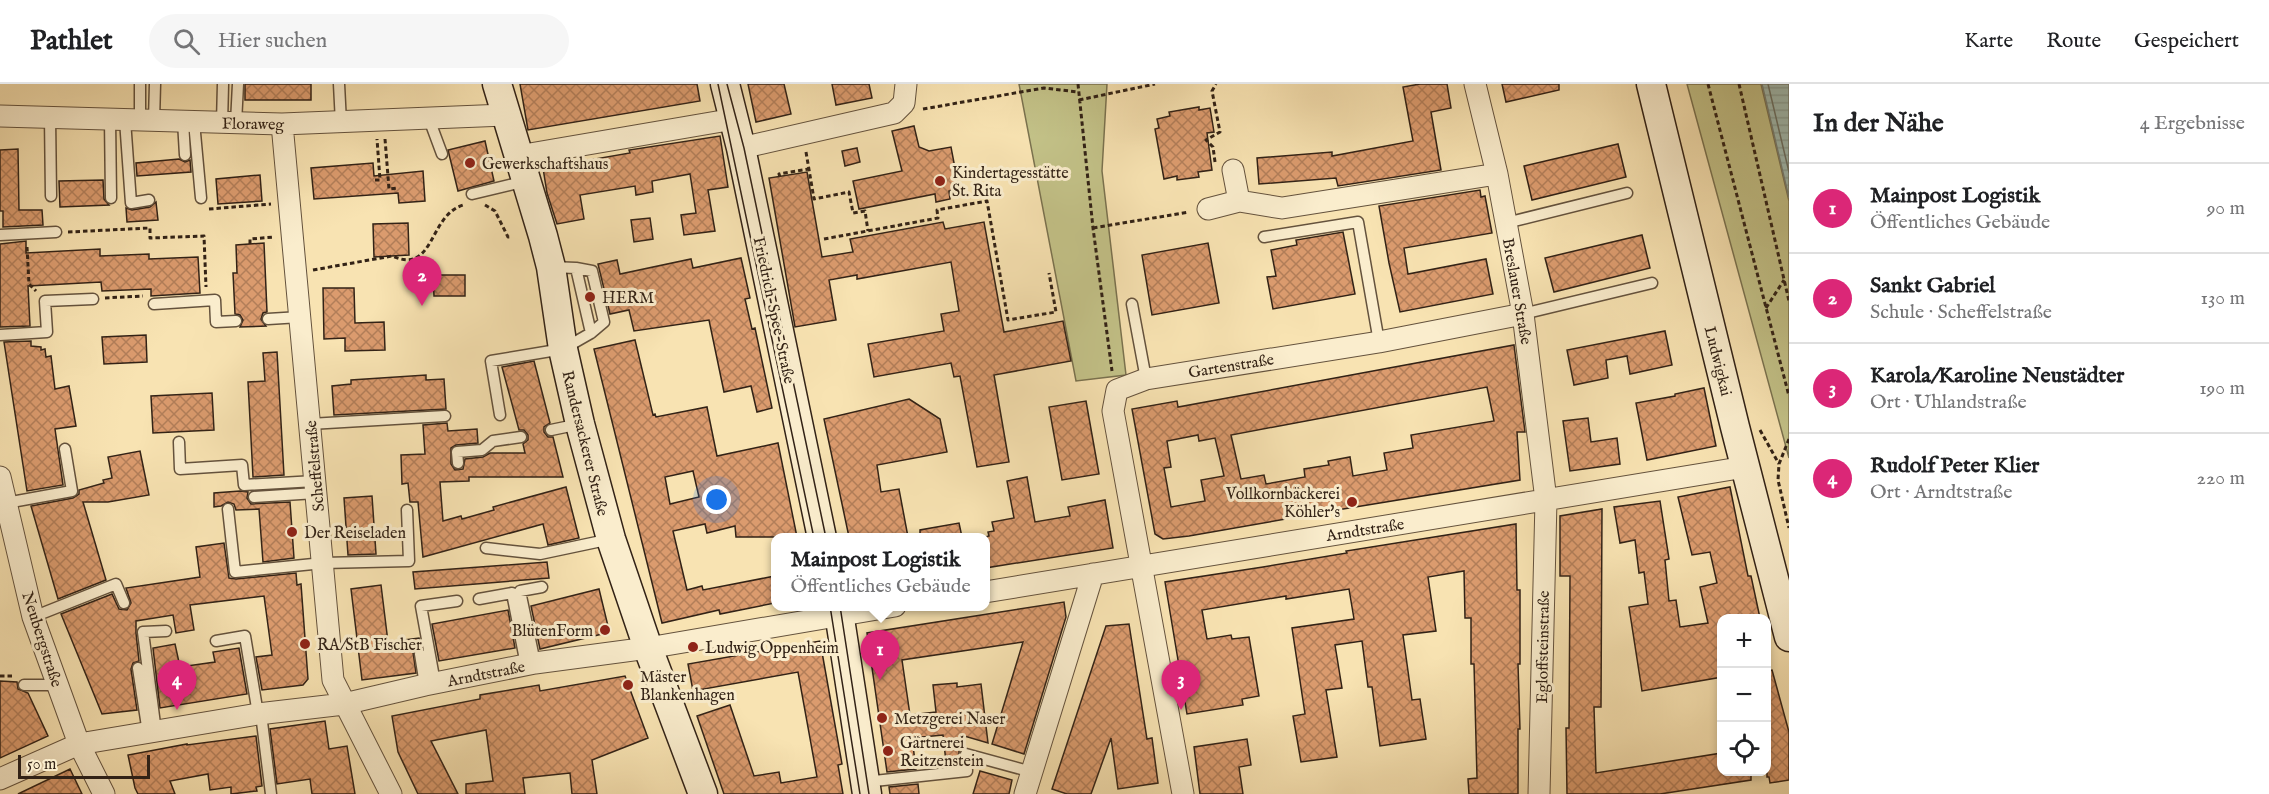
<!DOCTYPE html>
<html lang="de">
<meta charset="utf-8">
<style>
body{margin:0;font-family:"IM FELL English",serif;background:#f6f6f6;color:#202124}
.controls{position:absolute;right:18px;bottom:18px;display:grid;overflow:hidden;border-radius:12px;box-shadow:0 3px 9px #0003}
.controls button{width:54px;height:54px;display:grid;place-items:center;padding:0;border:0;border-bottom:2px solid #e0e0e0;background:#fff;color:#202124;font:30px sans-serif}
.scale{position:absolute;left:18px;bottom:15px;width:132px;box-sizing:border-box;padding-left:6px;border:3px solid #322216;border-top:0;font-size:16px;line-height:21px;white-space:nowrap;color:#322216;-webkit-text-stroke:4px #faedcd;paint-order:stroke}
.you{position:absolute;left:717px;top:416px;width:21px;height:21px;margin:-15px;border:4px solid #fff;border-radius:50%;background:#1a73e8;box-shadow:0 0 0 9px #1a73e833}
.badge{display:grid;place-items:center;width:39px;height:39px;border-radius:50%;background:#db2777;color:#fff;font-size:20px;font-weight:700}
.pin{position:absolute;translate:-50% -50px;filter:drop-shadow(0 2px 3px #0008)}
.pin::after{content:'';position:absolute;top:32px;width:21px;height:18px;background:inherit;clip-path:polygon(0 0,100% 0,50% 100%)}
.popup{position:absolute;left:771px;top:449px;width:219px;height:78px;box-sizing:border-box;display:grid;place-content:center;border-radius:12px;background:#fff;filter:drop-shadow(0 2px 4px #0005);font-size:20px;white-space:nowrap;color:#757577}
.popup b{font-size:22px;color:#202124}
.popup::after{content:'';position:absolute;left:50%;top:100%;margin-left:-12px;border:12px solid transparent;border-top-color:#fff}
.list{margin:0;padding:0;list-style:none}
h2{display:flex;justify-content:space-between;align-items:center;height:78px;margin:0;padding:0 24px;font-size:26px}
h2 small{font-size:20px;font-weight:400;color:#757577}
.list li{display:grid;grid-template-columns:39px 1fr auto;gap:18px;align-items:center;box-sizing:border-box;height:90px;padding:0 24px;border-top:2px solid #e0e0e0}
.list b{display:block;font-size:22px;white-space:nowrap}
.list p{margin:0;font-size:20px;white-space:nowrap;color:#757577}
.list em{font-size:20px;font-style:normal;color:#757577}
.icon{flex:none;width:33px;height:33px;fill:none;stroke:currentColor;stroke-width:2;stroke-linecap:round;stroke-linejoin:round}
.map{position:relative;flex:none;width:1789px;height:710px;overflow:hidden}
header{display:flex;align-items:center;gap:36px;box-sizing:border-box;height:84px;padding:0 30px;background:#fff;border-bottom:2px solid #e0e0e0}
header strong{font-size:28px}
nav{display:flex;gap:33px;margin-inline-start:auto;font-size:21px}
.search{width:420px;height:54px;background:#f6f6f6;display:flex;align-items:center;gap:15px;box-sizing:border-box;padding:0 21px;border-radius:33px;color:#757577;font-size:22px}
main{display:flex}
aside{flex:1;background:#fff}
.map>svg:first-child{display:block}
.green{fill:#c3c288;stroke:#7a724f;stroke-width:1.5}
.water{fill:url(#water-rules);stroke:#747f75;stroke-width:1.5}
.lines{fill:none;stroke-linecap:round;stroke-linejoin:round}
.shore{stroke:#697065;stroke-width:1.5}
.building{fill:url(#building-cross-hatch);stroke:#322216;stroke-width:1.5;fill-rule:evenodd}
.lane-casing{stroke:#64523d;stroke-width:13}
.street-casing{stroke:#64523d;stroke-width:23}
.secondary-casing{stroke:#322216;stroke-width:31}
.path{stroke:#322216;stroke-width:3;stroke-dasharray:4.5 3;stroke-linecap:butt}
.lane{stroke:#faedcd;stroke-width:10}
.street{stroke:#faedcd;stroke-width:21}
.secondary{stroke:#faedcd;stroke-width:28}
.tram{stroke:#322216;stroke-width:1.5}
.poi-dot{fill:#8f2418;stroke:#faedcd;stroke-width:2}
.labels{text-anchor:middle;stroke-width:6;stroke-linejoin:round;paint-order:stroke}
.street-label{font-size:16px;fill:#322216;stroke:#faedcd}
.poi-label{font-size:16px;fill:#322216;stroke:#faedcd;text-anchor:start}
</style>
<header>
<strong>Pathlet</strong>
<div class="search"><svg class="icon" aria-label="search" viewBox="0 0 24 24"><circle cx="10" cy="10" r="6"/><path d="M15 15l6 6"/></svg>Hier suchen</div>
<nav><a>Karte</a><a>Route</a><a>Gespeichert</a></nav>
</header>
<main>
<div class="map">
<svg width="1789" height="710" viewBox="0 0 1789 710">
<defs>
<pattern id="water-rules" width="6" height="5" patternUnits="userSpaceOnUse" patternTransform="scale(1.5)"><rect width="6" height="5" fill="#a0bdb4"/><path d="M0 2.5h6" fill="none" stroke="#8aa29a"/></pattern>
<pattern id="building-cross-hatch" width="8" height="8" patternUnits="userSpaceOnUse" patternTransform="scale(1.5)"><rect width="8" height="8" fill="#db9b6e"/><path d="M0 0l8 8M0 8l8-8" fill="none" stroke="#b27e59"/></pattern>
</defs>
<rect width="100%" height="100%" fill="#f8e3b2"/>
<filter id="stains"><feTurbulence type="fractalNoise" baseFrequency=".00333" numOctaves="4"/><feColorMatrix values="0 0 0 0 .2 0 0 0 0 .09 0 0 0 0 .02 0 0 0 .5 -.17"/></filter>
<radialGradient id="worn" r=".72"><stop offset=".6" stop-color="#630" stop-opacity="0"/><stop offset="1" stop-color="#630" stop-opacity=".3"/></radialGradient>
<!-- green -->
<path class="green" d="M1019,0h88l-5,87 24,204 -50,6z
M1687,0h74l28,117v257z"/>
<!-- water -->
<path class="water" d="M1762,0h27v114z"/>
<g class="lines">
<!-- shore -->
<path class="shore" d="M1768,0l21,88"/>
</g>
<!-- building -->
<path class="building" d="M245,0h66v16h-66z
M520,0h177l3,17 -172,29z
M748,0h36l7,30 -35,8z
M832,0h37l3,14 -36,7z
M1420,0h27l4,24 -20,4 10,58 -103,16 -2,-8 -77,6 -2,-26 75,-6v4l81,-15 -10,-54z
M1502,0h57v6l-53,12z
M1199,23v3l11,-2 4,24 -7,1 5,37 -14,2 1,5 -22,3v-4l-13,3 -9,-50 4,-1 -2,-9 13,-3 -1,-4z
M914,42l5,21 10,4 22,-4 8,42 -10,2 1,8 -14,3 -1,-8 -76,15 -6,-28 49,-10 -10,-40z
M720,52l8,51 -20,3 7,41 -31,4 -3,-20 15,-2 -6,-39 -38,7 1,11 -17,3 -1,-9 -55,9 4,24 -27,5 -10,-31 -4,-25 87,-15 -1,-3z
M485,57l9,40 -36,10 -10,-41z
M1618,60l8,33 -94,23 -8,-34z
M857,64l3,14 -15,4 -3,-15z
M18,65l1,61h23l1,15 -40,2v-16h-3v-61z
M179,75l6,3 5,-2 1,12 -54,4 -1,-13z
M373,79l1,13 49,-5 2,30 -26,2 -1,-10 -84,6 -3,-31z
M807,88l15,85 31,-5 -3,-13 93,-17 2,7 39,-7 20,110 59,-11 8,40 -77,14 15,87 -32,5 -17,-91 -6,1 -3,-14 -77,14 -6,-33 76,-13 -3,-17 18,-3 -8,-49 -94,17v-4l-28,5 7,40 -41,7 -26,-149z
M260,91l2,26 -44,3 -2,-25z
M103,96l1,19 5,6 -49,2 -1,-26z
M1480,106l1,7 4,-1 7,37 -88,15 4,26 78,-15 7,35 -93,18 -11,-49 -10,-57z
M156,118l2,18 -31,2 -1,-14 6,2 18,-3z
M650,134l3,21 -19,3 -3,-22z
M408,139l1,32 -35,2 -1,-33z
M1343,148l12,62 -82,15 -6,-32 9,-1 -5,-26 26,-5 -1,-5z
M1642,151l8,33 -96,24 -9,-34z
M26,157v12l74,-4v7l49,-2v5l49,-2 2,36 -49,3v-7l-49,2 -1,-9 -73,4 2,40 -30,1v-83z
M264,159l3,69 -4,1 -2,6 5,7 -26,1 3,-7 -3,-5 -5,-1 -2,-41h4l-1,-28z
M1208,159l11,60 -67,12 -10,-60z
M741,174l9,40 -5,1 7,30 3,-1 17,80 -15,4 -6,-26 -27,6 -15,-72 -75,11 -5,-21 -19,4 -12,-50 19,-4 3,14 71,-15 2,9z
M433,191h32v21h-31z
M323,204h31l1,35 29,-1 1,28 -40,1v-13l-21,1z
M1665,247l7,34 -42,9 -3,-18 -21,4 2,18 -34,7 -7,-35z
M146,251l1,27 -43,2 -2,-27z
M635,256l18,75 2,-1 1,3 51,-10 10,49 61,-13 19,94h-61l-1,-11 -28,7 -2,-9 -32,7 14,59 15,-4 1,4 72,-14v27l-55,11 -1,-4 -57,13 -68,-274zM693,387l6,26 -29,7 -5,-27z
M31,257v5l10,1v3l4,-1 1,8 5,-1 4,33 14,-3 7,40 -21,3 8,56 -36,6 -23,-149z
M1514,261l11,87h-8l3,48 -183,30 -148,26 -26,3 -8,-5 -23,-125 45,-8 1,6zM1487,303l7,34 -83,14 2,13 -29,5 3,17 -34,6 -3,-19 -22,4 1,4 -25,4 1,8 -39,7 -2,-9 -23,4 -10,-44zM1198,351l1,6 16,-3 9,38 -23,4 4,21 -34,6 -7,-39 7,-1 -4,-26z
M277,268l7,123 -31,2 -5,-95 17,-1 -2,-28z
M534,277l16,62 -6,4v5l4,5h5l10,40h-94v4l-29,1 3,39 18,-5 1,3 32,-9 -1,-3 73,-20 13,51 -31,7 -5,-21 -120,33 -5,-55h-8l-2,-19 -6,1 -1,-29 24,-1 -2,-29 24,-2 1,8 29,-2 1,14 -22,2 -5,3v16l4,6 8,-1 2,-10 18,-2 7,-4h35l-2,-9 5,-4v-5l-4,-5h-5l-17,-63z
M426,291v5l18,-1 2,30 -112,6 -2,-29 19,-2v-4z
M1704,304l12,58 -69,14 -11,-57 39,-7v-2z
M212,309l2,37 -61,3 -2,-37z
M909,315l31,20 7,33 -70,13 4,27 18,-3 9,48h-59l-25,-118z
M1086,317l13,73 -37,6 -13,-73z
M1588,334l3,24 26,-4 3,26 -50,7 -7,-50z
M140,367l9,44 -41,7h-25l23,78 -48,19 -27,-93 42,-8 6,-4v-4l25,-7 -1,-3 9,-2 -4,-21z
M1027,393l8,45 35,-6 -2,-9 37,-7 8,48 -128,20v-31l4,-1 -1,-4 6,-1 -2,-9 22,-4 -7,-37z
M1730,403l18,89h3l9,42h-38v59l-80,14 -13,-84 19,-3 -4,-32 -5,1 -4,-33 -15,3 -6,-36 46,-6 9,58 -4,1 4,41 7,-1 4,27 28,-4 -8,-36 17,-4 -7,-31 -18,3 -14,-58z
M240,407l8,1 -1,6 4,6 39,-2 4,56 -31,4 -4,-53 -23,1 -2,-6 -6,-2 -7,4 -7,1v-14z
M372,412l4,58 -28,1 -4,-57z
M1602,425l-1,198h-7l2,66 126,-20v18h29v9l-91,14h-93l-1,-66h3l1,-152h-10v-60z
M959,439l3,14h-42v-7z
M1516,440l1,66h3v74h-2l2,65h-2v65h-49l-1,-15 9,-1 -3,-114h-3v-46h-6l-1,-47 -36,6 8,54 -33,4 9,65 8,-1 6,40 -46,7 -8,-59h-4l-6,-46 -27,4 7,43 -16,2 11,67 -36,5 -8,-46 12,-2 -13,-86 62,-9 -5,-30 -63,10v-3l-84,14 5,29 24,-4 1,4 17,-2 10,59 -17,3 1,6 -56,9 -22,-132 98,-15 84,-14 -1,-2z
M224,459l5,35 7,1 60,-6 1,12 4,-1 7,95 -5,6 -41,5 -6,-33 16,-2 -8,-59 -74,9 4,25 -18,3 -3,-18 -37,6v12l3,28 -6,2 -2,6 6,41 -35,4 -41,-100 51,-20 7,15 8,1 4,-7 -5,-15 74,-11 -4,-30z
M547,478l2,16 -134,11 -2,-17z
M381,501l7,57 31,-4 2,9 -5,1 -3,4 3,21 -54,7 -11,-91z
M599,505l9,37 -6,8 -62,15 -9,-43z
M1064,518l2,15 -42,137 -32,-10 31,-102 -121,18 8,55 26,-3 -3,-27 24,-2v4l24,-3 7,59 -27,-8 1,13 -3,3v10l-13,1 -3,-27 -31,3 4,31 -29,3 -20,-139z
M508,526l7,38 -76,13 -7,-37z
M1129,540l18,115 5,-1 6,45 -40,6 -7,-51 -20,56h-24l-15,-5 54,-163z
M820,557l22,123 -4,1 5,29h-119l-27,-78 33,-11 24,71 25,-4 2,11 36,-6 -19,-105 -105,19 -5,-27z
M175,560l5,23 35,-5 -2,-10 26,-4 8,46 -87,14 -7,-60z
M1772,586l17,62v48l-19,3 -1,-6h-2v-106z
M625,592l23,62 -56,22 5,34h-25l-2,-21 -47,5 2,16h-59v-10l27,-3 -7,-51 -55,11 27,53h-40l-20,-42 -6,-36 88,-17v-4l59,-10 1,6z
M0,597l17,1 1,7 10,4 20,43 -48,22z
M325,637l4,28 18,-3 8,48h-43l-2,-15 -33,5 -7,-55z
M256,652l6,50 -6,1 1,4 -26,3v-7l-21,3 -2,-16 -38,7 5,13h-37l-3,-6 -7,-33 59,-11v1z
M1247,655l4,26 -12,2 4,27h-43l-6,-47z
M70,685l12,25h-64z
M980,687l32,9 -3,14h-36z
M918,700l1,10h-29l-1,-7z"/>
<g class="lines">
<defs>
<path id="lane" d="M339,0l2,39
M50,33l1,79
M110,35l1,79
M429,35l13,35
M125,36l6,83 18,-3
M140,36v-36
M154,36l1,-36
M183,37l2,34
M194,38l7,76
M222,39l1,-39
M236,39l2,-39
M472,110l54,-13
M1506,139l121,-30
M0,151l56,-3
M1264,153l94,-15 21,120
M576,184l15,65
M154,220l61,-4 1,22 20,-1
M1132,220l14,75
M1523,230l129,-31
M268,235l32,-2
M0,251l47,-3 -2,-31 48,-2
M500,331l-9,-54 72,-12 28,-16 13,-11 -12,-51 -16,-3 -25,-1
M310,340l135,-8
M551,346l29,-6
M179,358l1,27 62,-4 2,20 71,-4
M458,379l-1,-11 25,-2 11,-9 28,-4
M254,413l62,-4
M6,419l66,-12 -7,-42
M228,425l7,63 88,-9 86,-2 -2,-51
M486,464l54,6 71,-15
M479,515l33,-6 14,72
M33,533l83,-33 8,19
M216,557l29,-5 13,78
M420,570l5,31
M535,579l-15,-72 22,-4
M138,584l10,65
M435,599l-14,-77 36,-5
M24,601h33
M261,630l10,80
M156,648l-13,-100 23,-1
M865,698l102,-11 -1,-17 66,18"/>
<path id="street" d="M1475,0l22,90 26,140 23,186 -7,294
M0,32l282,8 223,-9
M282,40l51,556 58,114
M741,64l153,-35 10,-10 2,-19
M518,72l216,-37
M1233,86l6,31
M1208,125l31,-8 43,7 215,-34
M0,393l33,140 46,127 25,50
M985,508l760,-125
M0,695l79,-35 179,-30 86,-10 81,-19 110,-22 113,-15 247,-42
M1025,710l68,-220
M1183,710l-70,-383 4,-21 29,-11 233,-37 144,-28"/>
<path id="secondary" d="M497,0l46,152 8,31 12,82 17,75 31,115 37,109 55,146
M725,0l16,64 81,390
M1651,0l84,343 54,210
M838,522l29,188"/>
</defs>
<!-- lane casing -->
<use href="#lane" class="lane-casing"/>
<!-- street casing -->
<use href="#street" class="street-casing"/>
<!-- secondary casing -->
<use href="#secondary" class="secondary-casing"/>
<!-- path -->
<path class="path" d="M1078,0l15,144 19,143
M1708,0l81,312
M1739,0l50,217
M1079,16l76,-16
M923,25l121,-21 34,4
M385,55l4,50 8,-1
M806,68l8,47 35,-7 4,21 12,-2 3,20
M1215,78l-2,-15 -7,-7 14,-8 -8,-41 4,-7
M780,93l-1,-3 30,-5
M375,96h5l-3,-41
M485,121l10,6 13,26h3
M209,125l62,-5
M1093,144l96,-16
M68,148l82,-4v10l54,-2 2,51
M824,155l114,-21 -1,-8 50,-9 21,119 48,-8 -7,-39
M250,160v-5l24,-2
M27,163l2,37 7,7
M313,186l79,-14c43,19 36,-40 71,-51
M105,214l38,-2
M1766,224l18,-28
M1760,346l19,34
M1789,355l-10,25 -1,16 11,48
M0,592h13"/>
<!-- lane -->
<use href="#lane" class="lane"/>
<!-- street -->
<use href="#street" class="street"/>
<!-- secondary -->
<use href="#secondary" class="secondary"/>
<!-- tram -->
<path class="tram" d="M718,0l96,454
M727,0l17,64 82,390
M830,522l30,188
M840,522l29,188"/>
</g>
<!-- markers -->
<g class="poi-dot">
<circle cx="470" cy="79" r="6"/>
<circle cx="940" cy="97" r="6"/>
<circle cx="590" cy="213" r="6"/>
<circle cx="1352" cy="418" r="6"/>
<circle cx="292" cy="448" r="6"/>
<circle cx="605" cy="546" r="6"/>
<circle cx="305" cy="560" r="6"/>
<circle cx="693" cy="563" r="6"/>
<circle cx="628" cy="601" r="6"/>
<circle cx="882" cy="634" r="6"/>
<circle cx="888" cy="667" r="6"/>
</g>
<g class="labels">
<!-- street labels -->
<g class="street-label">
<text transform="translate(253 39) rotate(1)" y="6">Floraweg</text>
<text transform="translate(1518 207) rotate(80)" y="6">Breslauer Straße</text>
<text transform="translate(775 226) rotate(78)" y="6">Friedrich-Spee-Straße</text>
<text transform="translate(1719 277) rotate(76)" y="6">Ludwigkai</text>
<text transform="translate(1231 281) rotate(-9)" y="6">Gartenstraße</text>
<text transform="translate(586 359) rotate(76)" y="6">Randersackerer Straße</text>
<text transform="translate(314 382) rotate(-95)" y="6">Scheffelstraße</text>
<text transform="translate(1365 445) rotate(-9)" y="6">Arndtstraße</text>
<text transform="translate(43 555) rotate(72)" y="6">Neubergstraße</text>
<text transform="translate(1542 563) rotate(-89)" y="6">Egloffsteinstraße</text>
<text transform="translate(486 589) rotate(-11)" y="6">Arndtstraße</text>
</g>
<!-- poi labels -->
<g class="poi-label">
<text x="482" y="85">Gewerkschaftshaus</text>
<text x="952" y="94">Kindertagesstätte<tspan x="952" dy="18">St. Rita</tspan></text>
<text x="602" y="219">HERM</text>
<text x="1340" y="415" text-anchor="end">Vollkornbäckerei<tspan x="1340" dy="18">Köhler's</tspan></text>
<text x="304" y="454">Der Reiseladen</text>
<text x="593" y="552" text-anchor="end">BlütenForm</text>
<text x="317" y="566">RA/StB Fischer</text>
<text x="705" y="569">Ludwig Oppenheim</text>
<text x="640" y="598">Mäster<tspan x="640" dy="18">Blankenhagen</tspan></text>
<text x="894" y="640">Metzgerei Naser</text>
<text x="900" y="664">Gärtnerei<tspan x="900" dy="18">Reitzenstein</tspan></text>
</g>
</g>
<rect width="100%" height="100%" filter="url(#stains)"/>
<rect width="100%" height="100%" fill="url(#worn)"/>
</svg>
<div class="controls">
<button>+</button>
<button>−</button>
<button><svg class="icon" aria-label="locate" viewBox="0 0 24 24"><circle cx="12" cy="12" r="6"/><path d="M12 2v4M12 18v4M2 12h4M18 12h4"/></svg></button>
</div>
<div class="scale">50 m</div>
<div class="you"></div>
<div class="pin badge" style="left:880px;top:596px">1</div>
<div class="popup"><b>Mainpost Logistik</b>Öffentliches Gebäude</div>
<div class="pin badge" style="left:422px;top:222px">2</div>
<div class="pin badge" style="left:1181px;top:626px">3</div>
<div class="pin badge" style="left:177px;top:626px">4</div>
</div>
<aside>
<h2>In der Nähe<small>4 Ergebnisse</small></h2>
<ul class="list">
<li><span class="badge">1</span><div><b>Mainpost Logistik</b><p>Öffentliches Gebäude</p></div><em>90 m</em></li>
<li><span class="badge">2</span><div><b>Sankt Gabriel</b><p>Schule · Scheffelstraße</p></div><em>130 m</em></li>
<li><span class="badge">3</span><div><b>Karola/Karoline Neustädter</b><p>Ort · Uhlandstraße</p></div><em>190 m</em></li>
<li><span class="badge">4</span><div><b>Rudolf Peter Klier</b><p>Ort · Arndtstraße</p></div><em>220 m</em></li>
</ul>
</aside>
</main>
